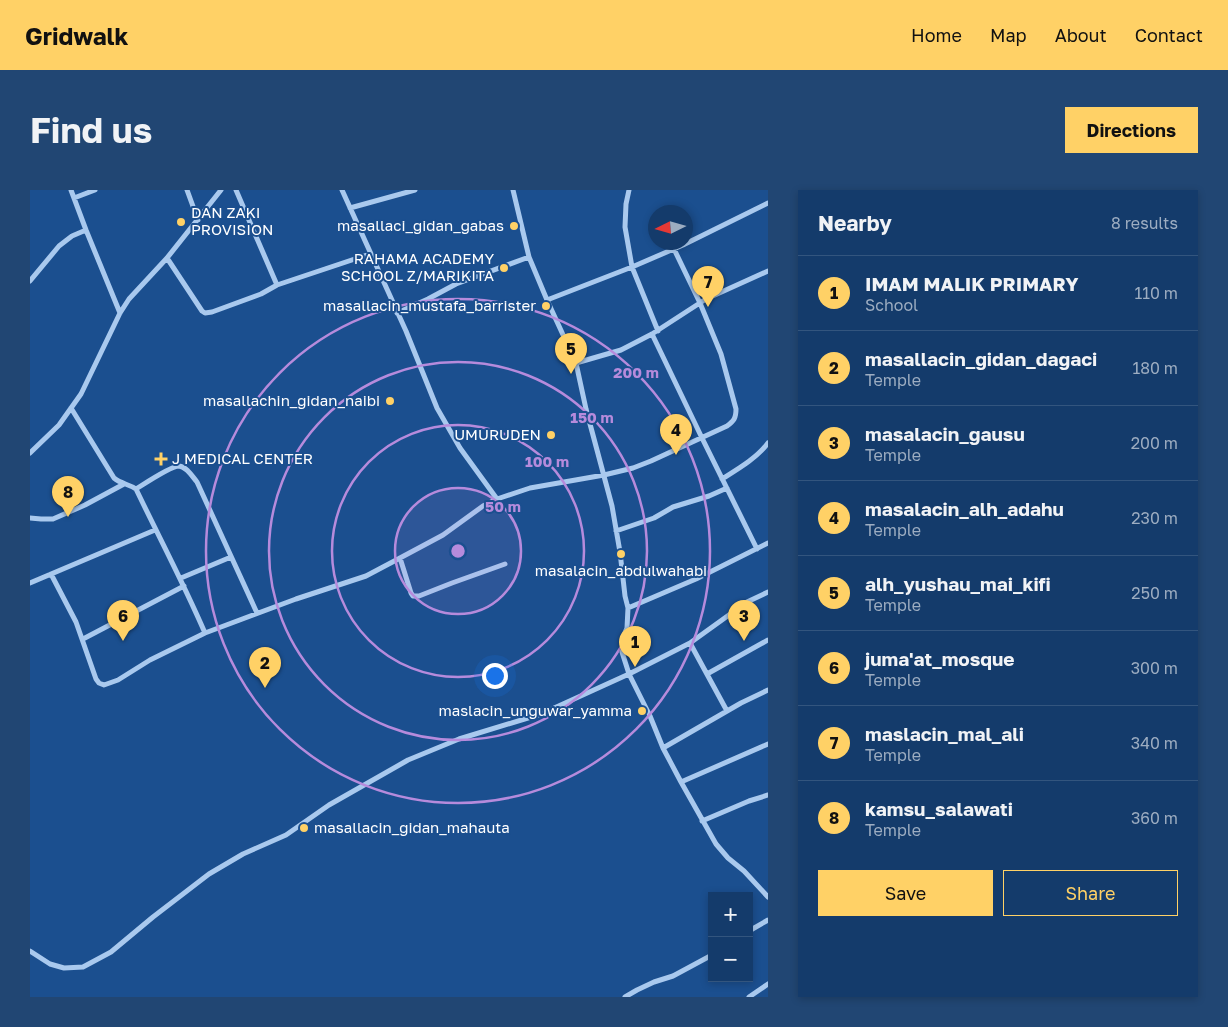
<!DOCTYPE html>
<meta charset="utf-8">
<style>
body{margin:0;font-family:"Golos Text",sans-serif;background:#214673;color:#f1f3f6}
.controls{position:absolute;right:15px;bottom:15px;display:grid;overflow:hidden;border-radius:0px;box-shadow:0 2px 8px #0003}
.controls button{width:45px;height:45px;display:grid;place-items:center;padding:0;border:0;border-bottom:1px solid #33557e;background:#143b6b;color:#f1f3f6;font:25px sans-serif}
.compass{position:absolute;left:618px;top:15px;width:45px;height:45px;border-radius:50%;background:#143b6b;box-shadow:0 2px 8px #0003;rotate:265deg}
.you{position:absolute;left:464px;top:485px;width:18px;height:18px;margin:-12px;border:4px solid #fff;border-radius:50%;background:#1a73e8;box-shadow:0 0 0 8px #1a73e833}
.badge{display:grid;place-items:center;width:32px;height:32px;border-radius:50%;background:#ffd166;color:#111;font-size:16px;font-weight:700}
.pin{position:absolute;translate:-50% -41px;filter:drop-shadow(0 1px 2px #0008)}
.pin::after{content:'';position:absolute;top:26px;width:18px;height:15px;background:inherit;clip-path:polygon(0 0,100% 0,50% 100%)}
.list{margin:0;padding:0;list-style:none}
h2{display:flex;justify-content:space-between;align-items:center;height:65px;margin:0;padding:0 20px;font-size:21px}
h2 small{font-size:16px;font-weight:400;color:#9dadc1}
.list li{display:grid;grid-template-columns:32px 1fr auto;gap:15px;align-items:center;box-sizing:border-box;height:75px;padding:0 20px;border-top:1px solid #33557e}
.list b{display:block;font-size:19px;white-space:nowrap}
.list p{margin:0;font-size:16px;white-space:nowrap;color:#9dadc1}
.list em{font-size:16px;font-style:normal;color:#9dadc1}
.actions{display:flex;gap:10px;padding:15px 20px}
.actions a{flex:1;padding:11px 0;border:1px solid #ffd166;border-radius:0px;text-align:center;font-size:18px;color:#ffd166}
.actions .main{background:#ffd166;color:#111}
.map{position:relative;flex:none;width:738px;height:807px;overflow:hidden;border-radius:0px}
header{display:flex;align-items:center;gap:30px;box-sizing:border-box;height:70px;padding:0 25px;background:#ffd166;color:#111}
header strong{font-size:24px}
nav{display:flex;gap:28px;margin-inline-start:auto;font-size:18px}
.intro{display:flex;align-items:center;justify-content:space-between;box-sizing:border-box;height:120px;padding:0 30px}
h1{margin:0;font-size:35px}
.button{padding:12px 22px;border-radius:0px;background:#ffd166;color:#111;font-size:18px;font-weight:700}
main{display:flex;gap:30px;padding:0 30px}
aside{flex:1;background:#143b6b;border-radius:0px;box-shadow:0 2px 8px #0003}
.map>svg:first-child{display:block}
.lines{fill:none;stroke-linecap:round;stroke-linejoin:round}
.minor{stroke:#a9c9ee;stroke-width:5}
.ring{fill:none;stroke:#b68bdc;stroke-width:2.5}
.poi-dot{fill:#ffd166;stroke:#1b4f8f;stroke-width:2}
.labels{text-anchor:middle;stroke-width:4;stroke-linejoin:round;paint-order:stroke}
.poi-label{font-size:15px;fill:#fff;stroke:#1b4f8f;text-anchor:end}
.centre{fill:#b68bdc;stroke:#1b4f8f;stroke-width:2.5}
.ring-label{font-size:15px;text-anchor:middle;font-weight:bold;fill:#b68bdc;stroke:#1b4f8f;stroke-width:4;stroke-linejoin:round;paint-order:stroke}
</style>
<header>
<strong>Gridwalk</strong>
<nav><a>Home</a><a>Map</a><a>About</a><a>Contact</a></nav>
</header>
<div class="intro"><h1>Find us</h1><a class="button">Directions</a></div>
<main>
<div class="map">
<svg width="738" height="807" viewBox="0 0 738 807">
<rect width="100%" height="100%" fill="#1b4f8f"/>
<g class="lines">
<!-- minor -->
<path class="minor" d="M41,0l15,40 34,83
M157,0l11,30
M206,0l41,95
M312,0l64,141 31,77 23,40 37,51
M483,0l16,67 18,43 29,63 10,46 26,97 8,46 5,44 3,12 -1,20 -3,7 -2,17 7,22 21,42 13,32 18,34 35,62 12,14 16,13 24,26
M599,0l-3,14 -1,23 7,40 26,64
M44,8l21,-8
M320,18l65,-18
M137,68l35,53 3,2 7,-1 49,-18 16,-9 93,-31
M0,91l29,-35 13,-10 14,-6
M517,110l85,-33 51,-22 85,-42
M367,123l31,-14 28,-15 73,-27
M622,144l50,104 55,111
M546,173l45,-13 31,-16 54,-35 62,-28
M41,218l43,70c7,6 15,6 22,11 23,48 48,95 69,144
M0,263l29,-28 22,-31 39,-81 9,-14 38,-41 54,-68
M692,289c16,-10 35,-21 46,-36
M106,299c8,-5 35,-23 43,-23 8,1 13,10 18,16l60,131
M0,328l11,1h12l32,-14 39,-21
M586,341l38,-13 19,-11 36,-11 18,-8
M370,368l11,35 2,3h6l33,-13 53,-19
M21,384l25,48 20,57 3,4 5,2 14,-5 32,-20 55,-27 91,-34 70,-23 34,-18 43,-23 40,-29 14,-7 33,-11 74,-13 29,-7 18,-7 76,-35c7,-5 9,-8 9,-17l-15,-55 -21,-51 -26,-54
M151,388l50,-21
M0,393l125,-53
M598,418l68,-29 72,-36
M53,449l101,-53
M660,453l37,68
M677,484l61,-34
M633,558l78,-45 27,-13
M651,592l87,-38
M672,631l47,-20 19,-6
M719,741l19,-11
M0,761l20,13 14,4 19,-1 28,-15 42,-35 56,-43 34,-20 43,-19 43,-30 79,-45 51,-21 82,-25 88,-40 61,-31 57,-41 21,-10
M595,807l12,-7 17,-8 19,-6 39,-21
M719,807l19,-13"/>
</g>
<!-- distance rings -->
<circle cx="428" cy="361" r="63" fill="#b68bdc" fill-opacity=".12"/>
<g class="ring">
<circle cx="428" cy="361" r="63"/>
<circle cx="428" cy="361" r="126"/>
<circle cx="428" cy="361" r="189"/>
<circle cx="428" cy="361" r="252"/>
</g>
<!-- markers -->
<g class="poi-dot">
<circle cx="151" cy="32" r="5"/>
<circle cx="484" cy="36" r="5"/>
<circle cx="474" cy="78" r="5"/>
<circle cx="516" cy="116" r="5"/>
<circle cx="360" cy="211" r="5"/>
<circle cx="521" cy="245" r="5"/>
<path d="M128.5 261.5h5v5h5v5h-5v5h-5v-5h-5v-5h5z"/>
<circle cx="591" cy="364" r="5"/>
<circle cx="612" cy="521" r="5"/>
<circle cx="274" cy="638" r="5"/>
</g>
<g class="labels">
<!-- poi labels -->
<g class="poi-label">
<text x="161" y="28" text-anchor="start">DAN ZAKI<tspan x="161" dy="17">PROVISION</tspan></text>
<text x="474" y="41">masallaci_gidan_gabas</text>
<text x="464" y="74">RAHAMA ACADEMY<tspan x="464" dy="17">SCHOOL Z/MARIKITA</tspan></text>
<text x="506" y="121">masallacin_mustafa_barrister</text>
<text x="350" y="216">masallachin_gidan_naibi</text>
<text x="511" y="250">UMURUDEN</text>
<text x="142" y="274" text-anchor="start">J MEDICAL CENTER</text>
<text x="591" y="386" text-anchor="middle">masalacin_abdulwahabi</text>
<text x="602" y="526">maslacin_unguwar_yamma</text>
<text x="284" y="643" text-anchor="start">masallacin_gidan_mahauta</text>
</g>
</g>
<circle cx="428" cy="361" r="8" class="centre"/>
<g class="ring-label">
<text x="606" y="188">200 m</text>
<text x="562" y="233">150 m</text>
<text x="517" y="277">100 m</text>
<text x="473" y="322">50 m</text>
</g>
</svg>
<div class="controls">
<button>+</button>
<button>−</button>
</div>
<svg class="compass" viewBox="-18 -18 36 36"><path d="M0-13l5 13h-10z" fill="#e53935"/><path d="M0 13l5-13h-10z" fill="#9dadc1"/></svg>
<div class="you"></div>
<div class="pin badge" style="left:605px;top:477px">1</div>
<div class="pin badge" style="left:235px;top:498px">2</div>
<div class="pin badge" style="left:714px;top:451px">3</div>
<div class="pin badge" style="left:646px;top:265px">4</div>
<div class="pin badge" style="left:541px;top:184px">5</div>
<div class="pin badge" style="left:93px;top:451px">6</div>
<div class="pin badge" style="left:678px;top:117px">7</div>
<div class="pin badge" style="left:38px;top:327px">8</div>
</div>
<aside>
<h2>Nearby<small>8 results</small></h2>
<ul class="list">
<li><span class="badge">1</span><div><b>IMAM MALIK PRIMARY</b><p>School</p></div><em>110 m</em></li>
<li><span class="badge">2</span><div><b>masallacin_gidan_dagaci</b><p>Temple</p></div><em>180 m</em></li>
<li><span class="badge">3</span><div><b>masalacin_gausu</b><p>Temple</p></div><em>200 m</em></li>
<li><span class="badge">4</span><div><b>masalacin_alh_adahu</b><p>Temple</p></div><em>230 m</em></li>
<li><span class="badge">5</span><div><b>alh_yushau_mai_kifi</b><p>Temple</p></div><em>250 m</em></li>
<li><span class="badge">6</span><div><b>juma'at_mosque</b><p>Temple</p></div><em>300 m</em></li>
<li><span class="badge">7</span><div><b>maslacin_mal_ali</b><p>Temple</p></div><em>340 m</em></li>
<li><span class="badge">8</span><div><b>kamsu_salawati</b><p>Temple</p></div><em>360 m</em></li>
</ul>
<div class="actions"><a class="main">Save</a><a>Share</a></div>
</aside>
</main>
